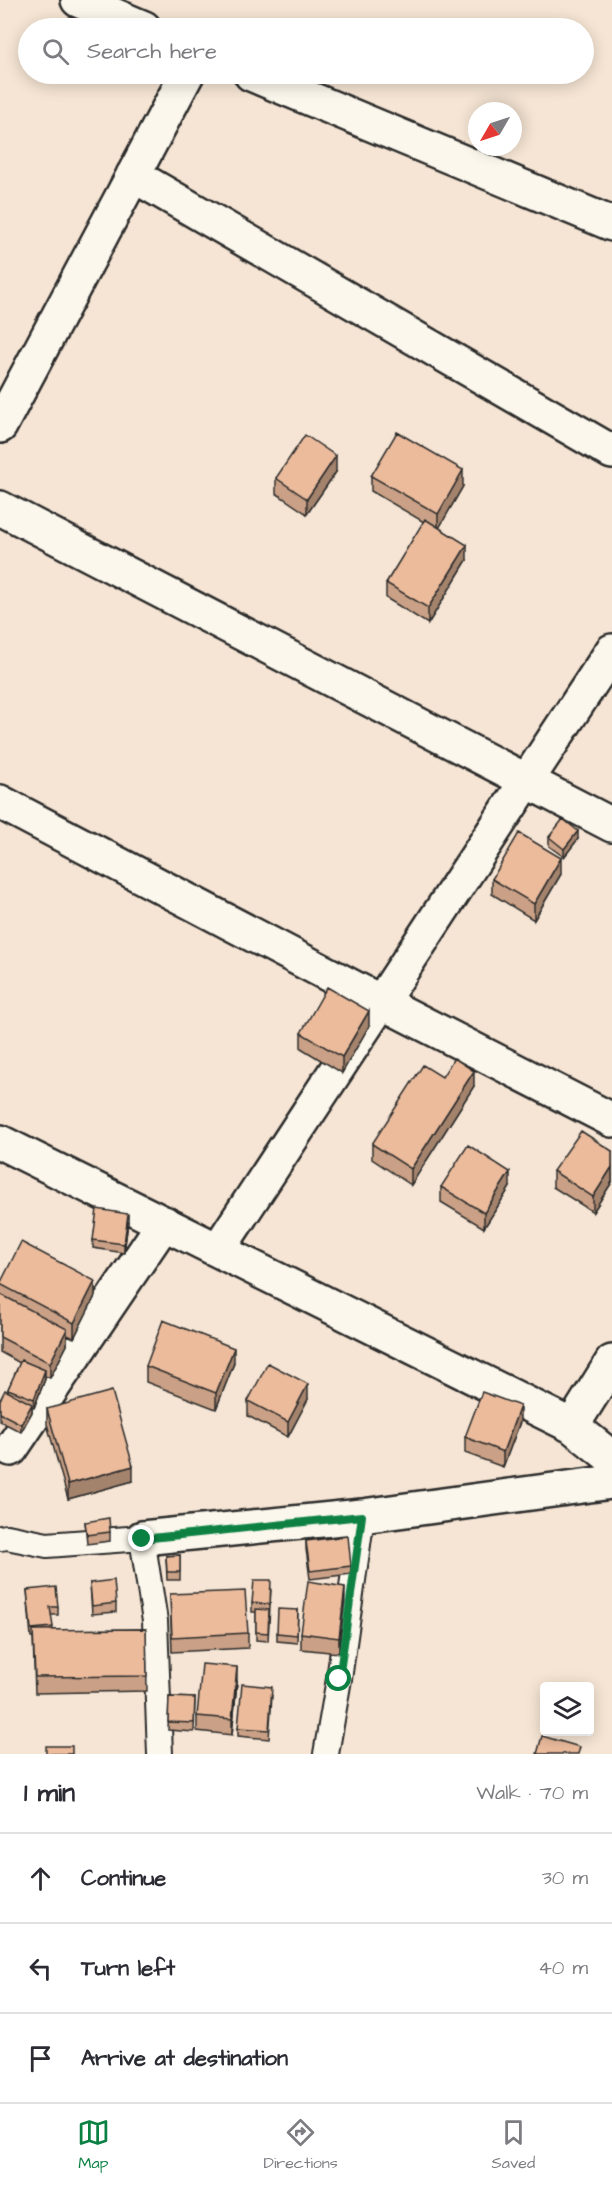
<!DOCTYPE html>
<meta charset="utf-8">
<style>
body{margin:0;font-family:"Architects Daughter",sans-serif;background:#f2f2f3;color:#2b2b33}
.controls{position:absolute;right:18px;bottom:18px;display:grid;overflow:hidden;border-radius:6px;box-shadow:0 3px 15px #0003}
.controls button{width:54px;height:54px;display:grid;place-items:center;padding:0;border:0;border-bottom:2px solid #e1e1e2;background:#fff;color:#2b2b33;font:30px sans-serif}
.compass{position:absolute;left:468px;top:102px;width:54px;height:54px;border-radius:50%;background:#fff;box-shadow:0 3px 15px #0003;rotate:231deg}
.stop{position:absolute;width:18px;height:18px;margin:-14px;border:4px solid #0b8043;border-radius:50%;background:#fff}
.stop.end{background:#0b8043;border-color:#fff;box-shadow:0 2px 6px #0008}
.list{margin:0;padding:0;list-style:none}
h2{display:flex;justify-content:space-between;align-items:center;height:78px;margin:0;padding:0 24px;font-size:26px}
h2 small{font-size:20px;font-weight:400;color:#7c7c81}
.list li{display:grid;grid-template-columns:39px 1fr auto;gap:18px;align-items:center;box-sizing:border-box;height:90px;padding:0 24px;border-top:2px solid #e1e1e2}
.list b{display:block;font-size:22px;white-space:nowrap}
.list em{font-size:20px;font-style:normal;color:#7c7c81}
.icon{flex:none;width:33px;height:33px;fill:none;stroke:currentColor;stroke-width:2;stroke-linecap:round;stroke-linejoin:round}
.map{position:relative;flex:none;width:612px;height:1754px;overflow:hidden}
.search{position:absolute;background:#fff;box-shadow:0 3px 15px #0003;left:18px;right:18px;top:18px;height:66px;display:flex;align-items:center;gap:15px;box-sizing:border-box;padding:0 21px;border-radius:33px;color:#7c7c81;font-size:22px}
.sheet{height:348px;background:#fff}
nav{display:flex;justify-content:space-around;align-items:center;box-sizing:border-box;height:84px;border-top:2px solid #e1e1e2;background:#fff;font-size:16px;color:#7c7c81}
nav a{display:grid;justify-items:center;gap:3px}
nav .on{color:#0b8043}
.map>svg:first-child{display:block}
.lines{fill:none;stroke-linecap:round;stroke-linejoin:round}
.service-casing{stroke:#2b2b2b;stroke-width:28}
.minor-casing{stroke:#2b2b2b;stroke-width:38}
.service{stroke:#fbf7ec;stroke-width:24}
.minor{stroke:#fbf7ec;stroke-width:33}
.wall{fill:#caa186;stroke:#2b2b2b;stroke-width:1.5}
.shaded-wall{fill:#a4836d;stroke:#2b2b2b;stroke-width:1.5}
.building{fill:#ebbb9c;stroke:#2b2b2b;stroke-width:1.5}
.route{stroke:#0b8043;stroke-width:8}
</style>
<div class="map">
<svg width="612" height="1754" viewBox="0 0 612 1754">
<rect width="100%" height="100%" fill="#f6e5d4"/>
<filter id="ink" filterUnits="userSpaceOnUse"><feTurbulence type="fractalNoise" baseFrequency=".0167" numOctaves="2"/><feDisplacementMap in="SourceGraphic" scale="12" xChannelSelector="R" yChannelSelector="G"/><feConvolveMatrix kernelMatrix="1 2 1 2 8 2 1 2 1" color-interpolation-filters="sRGB"/></filter>
<g filter="url(#ink)">
<g class="lines">
<defs>
<path id="service" d="M0,1538l7,-1 40,8 95,-7 13,83 5,133
M326,1754l13,-75 23,-163"/>
<path id="minor" d="M78,0l66,28
M251,74l361,150
M133,175l479,277
M0,426l187,-352
M0,508l612,317
M0,802l381,200 231,118
M0,1142l572,284 40,32
M218,1250l394,-599
M572,1426l40,-64
M11,1449l153,-226
M142,1538l220,-22 250,-34"/>
</defs>
<!-- service casing -->
<use href="#service" class="service-casing"/>
<!-- minor casing -->
<use href="#minor" class="minor-casing"/>
<!-- service -->
<use href="#service" class="service"/>
<!-- minor -->
<use href="#minor" class="minor"/>
</g>
<!-- wall -->
<path class="wall" d="M336,472l-29,42 -31,-21v-15z
M371,476l92,10 -24,42 28,32 -39,64 -42,-26v-15l38,-61 -53,-31z
M549,837l29,2 -14,18 -15,-11z
M561,874l-27,46 -42,-26v-15z
M369,1026l-27,47 -41,-25v-15z
M442,1077l32,9 -63,99 -39,-26v-15z
M612,1151v31l-19,30 -40,-25v-16z
M441,1187h69l-26,41 -43,-26z
M128,1222l-4,31 -31,-5v-8z
M0,1284l95,12 -21,42 -7,-3v10l-17,33 -5,-2v3l-11,29 -2,-1v5l-11,20 -21,-11v-21l8,-8v-3l12,-26 -20,-11z
M234,1363l-18,46 -70,-27v-16z
M308,1399l-20,38 -40,-21v-15z
M47,1409l86,72 -65,18 -21,-75z
M520,1422l-17,45 -38,-14v-16z
M85,1522l25,10v9l-23,3z
M306,1541l45,25v8l-41,5 -4,-30z
M180,1555v25h-13l-1,-24z
M90,1583l26,20v9l-24,2z
M271,1589l-3,52 -12,-1v-28h-4v-9z
M27,1590l31,17v8h-7l2,15 93,-1 1,62 -112,2 -2,-56h-2z
M170,1594l78,39v15l-76,4z
M345,1602l-6,51 -38,-4v-16z
M298,1610l-1,33 -20,-2v-8z
M237,1682l-5,53 -35,-4v-15z
M272,1696l-3,43 -31,-3v-8z
M169,1697l26,1 -1,34 -26,-2z"/>
<!-- shaded-wall -->
<path class="shaded-wall" d="M336,456v16l-29,42v-15z
M463,470v16l-25,44v-16z
M467,545v15l-39,64v-16z
M578,831v8l-14,18v-8z
M561,858v16l-27,46v-16z
M369,1011v15l-27,47v-16z
M474,1071v15l-63,99v-16z
M612,1167v15l-19,30v-15z
M510,1172v15l-26,41v-15z
M128,1214v8l-4,31v-9z
M95,1281v15l-21,42v-15z
M67,1329v16l-17,33v-15z
M234,1348v15l-18,46v-16z
M45,1370v9l-11,29v-9z
M308,1384v15l-20,38v-15z
M32,1404v8l-11,20v-8z
M520,1406v16l-17,45v-15z
M133,1466v15l-65,18v-15z
M345,1587v15l-6,51v-15z
M237,1667v15l-5,53v-16z"/>
<!-- building -->
<path class="building" d="M397,432l66,38 -25,44 -67,-38z
M305,435l31,21 -29,43 -31,-21z
M425,519l42,26 -39,63 -42,-25z
M563,819l15,12 -14,18 -15,-12z
M519,833l42,25 -27,46 -42,-25z
M327,987l42,24 -27,46 -41,-24z
M454,1058l20,13 -63,98 -39,-25 51,-79 19,12z
M581,1131l31,20v16l-19,30 -40,-26z
M468,1145l42,27 -26,41 -43,-26z
M97,1209l31,5 -4,30 -31,-4z
M21,1242l74,39 -21,42 -74,-39z
M0,1294l67,35 -17,34 -50,-26z
M163,1320l71,28 -18,45 -70,-27z
M21,1360l24,10 -11,29 -26,-10z
M268,1363l40,21 -20,38 -40,-21z
M5,1390l27,14 -11,20 -21,-11v-13z
M112,1391l21,75 -65,18 -21,-75z
M482,1392l38,14 -17,46 -38,-15z
M109,1518l1,14 -23,3 -2,-13z
M348,1536l3,30 -41,5 -4,-30z
M180,1555v17h-13l-1,-16z
M114,1580l2,23 -24,3 -2,-23z
M254,1580h17l-1,24 -18,-1z
M308,1581l37,6 -6,51 -38,-5z
M56,1587l2,20h-8l3,20 -22,2 -4,-39z
M245,1591l3,42 -76,4 -2,-43z
M256,1609l13,1 -1,23 -12,-1z
M278,1609l20,1 -1,25 -20,-2z
M146,1629l1,47 -112,1 -2,-47z
M202,1664l35,3 -5,52 -35,-3z
M242,1684l30,3 -3,43 -31,-2z
M169,1697l26,1 -1,25 -26,-1z
M542,1736l38,11 -2,7h-41z
M46,1746h26v8h-26z"/>
</g>
<g class="lines" filter="url(#ink)">
<!-- route -->
<path class="route" d="M142,1539l220,-23 -23,163"/>
</g>
</svg>
<div class="controls">
<button><svg class="icon" aria-label="layers" viewBox="0 0 24 24"><path d="M12 4l9 5-9 5-9-5zM3 14l9 5 9-5"/></svg></button>
</div>
<svg class="compass" viewBox="-18 -18 36 36"><path d="M0-13l5 13h-10z" fill="#e53935"/><path d="M0 13l5-13h-10z" fill="#7c7c81"/></svg>
<div class="stop" style="left:339px;top:1679px"></div>
<div class="stop end" style="left:142px;top:1539px"></div>
<div class="search"><svg class="icon" aria-label="search" viewBox="0 0 24 24"><circle cx="10" cy="10" r="6"/><path d="M15 15l6 6"/></svg>Search here</div>
</div>
<section class="sheet">
<h2>1 min<small>Walk · 70 m</small></h2>
<ul class="list">
<li><svg class="icon" aria-label="ahead" viewBox="0 0 24 24"><path d="M12 20V5M6 11l6-6 6 6"/></svg><div><b>Continue</b></div><em>30 m</em></li>
<li><svg class="icon" aria-label="left" viewBox="0 0 24 24"><path d="M17 20v-9H6M10 6l-5 5 5 5"/></svg><div><b>Turn left</b></div><em>40 m</em></li>
<li><svg class="icon" aria-label="arrive" viewBox="0 0 24 24"><path d="M6 21V4h12l-3 4 3 4H6"/></svg><div><b>Arrive at destination</b></div></li>
</ul>
</section>
<nav>
<a class="on"><svg class="icon" aria-label="map" viewBox="0 0 24 24"><path d="M3 6l6-2 6 2 6-2v14l-6 2-6-2-6 2zM9 4v14M15 6v14"/></svg>Map</a>
<a><svg class="icon" aria-label="directions" viewBox="0 0 24 24"><path d="M12 3l9 9-9 9-9-9zM9 14v-3h6M13 9l2 2-2 2"/></svg>Directions</a>
<a><svg class="icon" aria-label="saved" viewBox="0 0 24 24"><path d="M7 4h10v16l-5-4-5 4z"/></svg>Saved</a>
</nav>
